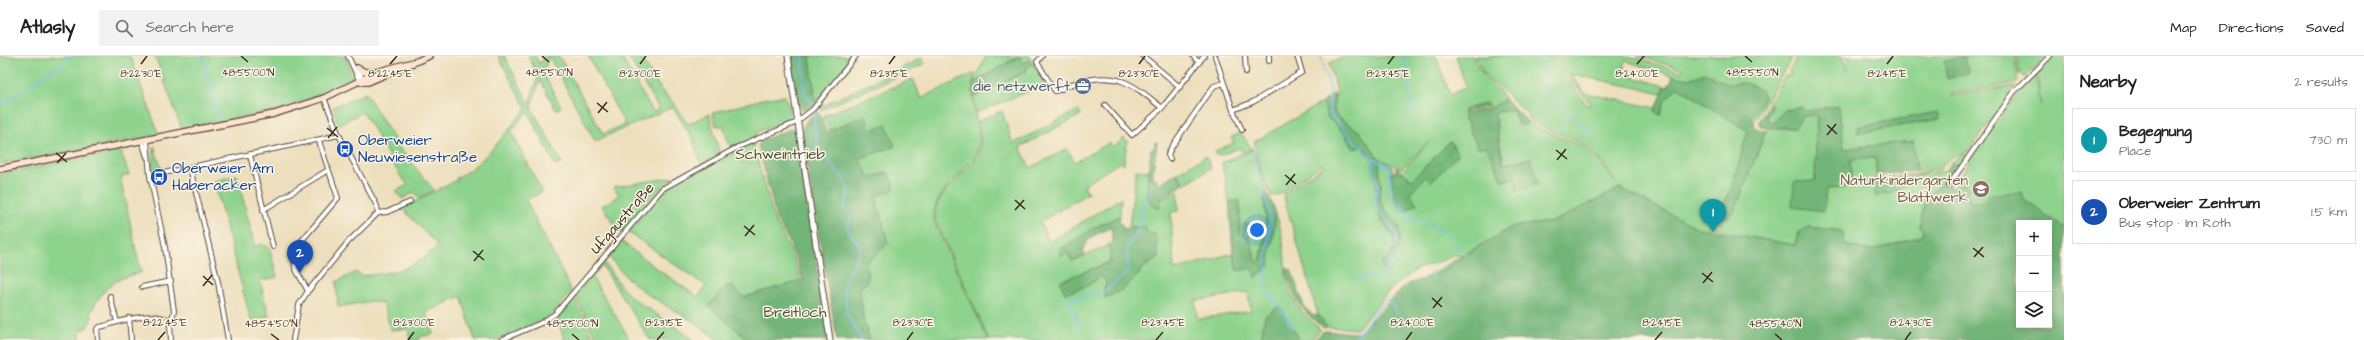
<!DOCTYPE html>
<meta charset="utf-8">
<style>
body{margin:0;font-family:"Architects Daughter",sans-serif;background:#f2f2f2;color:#222}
.controls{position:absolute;right:12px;bottom:12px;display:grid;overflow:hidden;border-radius:0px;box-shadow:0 2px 10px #0003}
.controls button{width:36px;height:36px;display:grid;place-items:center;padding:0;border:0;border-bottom:1px solid #e0e0e0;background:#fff;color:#222;font:20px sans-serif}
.you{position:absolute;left:1257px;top:174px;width:14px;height:14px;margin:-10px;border:3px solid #fff;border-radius:50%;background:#1a73e8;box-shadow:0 0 0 6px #1a73e833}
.badge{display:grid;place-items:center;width:26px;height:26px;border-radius:50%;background:#1f6fb2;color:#fff;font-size:13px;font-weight:700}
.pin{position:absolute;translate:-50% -33px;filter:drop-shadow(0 1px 2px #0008)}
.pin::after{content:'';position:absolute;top:21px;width:14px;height:12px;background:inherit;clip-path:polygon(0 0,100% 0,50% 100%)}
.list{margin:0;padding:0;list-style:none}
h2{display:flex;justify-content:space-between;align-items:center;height:52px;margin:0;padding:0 16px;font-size:17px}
h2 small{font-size:13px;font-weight:400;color:#767676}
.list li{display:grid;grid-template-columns:26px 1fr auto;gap:12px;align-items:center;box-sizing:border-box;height:64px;margin:0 8px 8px;padding:0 8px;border:1px solid #e0e0e0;border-radius:0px}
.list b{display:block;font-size:15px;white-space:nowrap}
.list p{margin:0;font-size:13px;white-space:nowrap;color:#767676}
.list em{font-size:13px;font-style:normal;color:#767676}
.icon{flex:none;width:22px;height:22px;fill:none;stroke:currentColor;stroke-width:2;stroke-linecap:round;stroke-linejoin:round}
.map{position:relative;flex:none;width:2064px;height:284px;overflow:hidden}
header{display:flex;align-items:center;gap:24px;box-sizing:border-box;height:56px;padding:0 20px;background:#fff;border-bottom:1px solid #e0e0e0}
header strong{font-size:19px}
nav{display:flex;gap:22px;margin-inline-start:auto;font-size:14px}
.search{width:280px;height:36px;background:#f2f2f2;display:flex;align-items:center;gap:10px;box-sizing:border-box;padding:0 14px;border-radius:0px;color:#767676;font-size:15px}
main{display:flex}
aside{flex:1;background:#fff}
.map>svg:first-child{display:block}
.green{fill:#8ed38d;stroke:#647e56;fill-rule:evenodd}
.forest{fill:#72b578;stroke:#56704b;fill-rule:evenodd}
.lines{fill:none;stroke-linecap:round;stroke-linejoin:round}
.stream{stroke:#7bbff2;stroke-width:1.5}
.minor-casing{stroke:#564536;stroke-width:6}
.tertiary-casing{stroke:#564536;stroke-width:7}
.secondary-casing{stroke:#564536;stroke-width:8}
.minor{stroke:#fff;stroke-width:4}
.tertiary{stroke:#fff;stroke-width:5}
.secondary{stroke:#fde4d1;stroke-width:5.5}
.ticks{fill:none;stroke:#3b2a1e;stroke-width:1.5}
.labels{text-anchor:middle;stroke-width:3;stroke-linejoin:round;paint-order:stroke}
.service-label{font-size:15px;fill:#4e5e75;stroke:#fcf5e5;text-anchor:end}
.transit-label{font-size:15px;fill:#164399;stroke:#fcf5e5;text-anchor:start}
.park-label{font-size:15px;fill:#50543a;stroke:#fcf5e5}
.education-label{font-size:15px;fill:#785e54;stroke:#fcf5e5;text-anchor:end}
.street-label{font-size:15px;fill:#3b2a1e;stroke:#fcf5e5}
.ticks-label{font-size:10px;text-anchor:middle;fill:#3b2a1e;stroke:#fcf5e5;stroke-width:3;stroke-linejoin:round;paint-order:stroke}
</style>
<header>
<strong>Atlasly</strong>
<div class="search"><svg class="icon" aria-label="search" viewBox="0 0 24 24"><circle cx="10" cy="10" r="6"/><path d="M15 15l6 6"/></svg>Search here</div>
<nav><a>Map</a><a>Directions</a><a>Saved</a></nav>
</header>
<main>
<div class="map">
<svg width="2064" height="284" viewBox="0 0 2064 284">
<rect width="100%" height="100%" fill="#fcf5e5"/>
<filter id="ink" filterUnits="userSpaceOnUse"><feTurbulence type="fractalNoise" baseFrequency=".025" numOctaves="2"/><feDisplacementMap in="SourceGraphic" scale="8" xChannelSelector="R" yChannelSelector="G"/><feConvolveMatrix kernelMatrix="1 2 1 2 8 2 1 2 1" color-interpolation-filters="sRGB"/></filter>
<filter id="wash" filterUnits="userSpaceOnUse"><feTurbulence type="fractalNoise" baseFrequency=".012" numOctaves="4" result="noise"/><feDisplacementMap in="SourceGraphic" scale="16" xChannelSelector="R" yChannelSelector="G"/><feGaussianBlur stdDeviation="0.9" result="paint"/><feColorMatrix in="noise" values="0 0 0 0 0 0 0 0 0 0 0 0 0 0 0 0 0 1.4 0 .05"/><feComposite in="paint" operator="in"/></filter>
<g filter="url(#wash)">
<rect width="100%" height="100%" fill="#eddfbd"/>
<!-- green -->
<path class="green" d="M0,0h130l29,79 -159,29z
M155,0h190l8,20 -4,7 -70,27 -97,20z
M498,0h6l24,45h2l8,-26 -10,-19h7l5,8 4,-8h15l44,78 22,-10 -37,-68h33l32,56 6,-3 -31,-53h12l22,35 12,13 14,20 21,-10 11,41 -19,9 -8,-24 -20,-33 -78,34 -46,-85 -6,17 18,34 -5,3 -16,-30 -9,27 31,56 -6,3 -27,-52 -3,-1 -15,18 31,61 -16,8 46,92 -24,26 -52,22h-21l-14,-44 -35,16 7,22 -14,3 1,3h-10l-2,-11 -17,1 -8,-26 -11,-3 -34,6 -2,-25 20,-10 6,4c38,-5 46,-4 76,-30l-36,-38 55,-28 -1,-2c29,-14 50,-46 70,-70z
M810,0h44l-37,46 -2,-4z
M986,0h44l2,4 -8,3 -5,-7 -46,27z
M1347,0h89l14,39 16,-8 -10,-31h17c7,19 20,26 32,43l-14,9 -6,-5 -21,7v7l23,30 16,34 11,-4 4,14 19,-7 -6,-26 -27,6 -10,-51 20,-4 10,16 4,-3 9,6 47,19 11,9 20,26c-8,-12 -16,-28 -29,-36 -19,-11 -41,-14 -59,-28l2,-2 -46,-44 -8,-16h73l40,50 3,-2 -41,-48h79l53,16 1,-3 -45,-13h155l-40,67 -3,-4 14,-21 -18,-15 -19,1 -21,-11 -17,6 -8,-1 -55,-17 -4,13 43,12 -3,7 -91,-19 14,19 71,15 -1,4 5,3 5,-15 13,-13 70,44 -17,60 -17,40 -16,-3 -78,-40 -67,34 -39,4 -54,31 -2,-2 -43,15 -24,19 -34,40 -30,-2 -9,-12 -35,-121 41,-28 -2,-2 -45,32h-6l-9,-21 -8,-33 69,-40 5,16 20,18 -2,1 8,12 6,-2c23,13 13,48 20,69 4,11 13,16 15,28 0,4 -3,10 -6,14l5,3 6,-19 -1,-18 -13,-12 -8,-16 3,-8 -2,-30 -20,-27 -23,-15 -3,-9 2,-11 3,-1 -9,-32zM1450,85l8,14 -27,27 -5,-5 -16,16 7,11 -26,-31h2l-1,-6 -11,-8 20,10 27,-27 -26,30 10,8z
M1798,0h45l2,12 3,2 -2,-14h169l3,25 -1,2 -65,11v2l64,-10 -48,66 -16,4 -12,13 -23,2 -4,-30 -69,8 -6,-43 -30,5 -23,-1 -10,11 -6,1 -3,-5 7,-11 -4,-3 16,-27h6l-2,-5zM1938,56l2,7 -81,14 -1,-6z
M2017,0h30l-21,20 -7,-2z
M2055,0h9v172l-40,-28 -53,2 -5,-10 3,-4 -11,-7 12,-22 46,-64 19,-20 6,30 -4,-31z
M922,2l3,6 -104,46 -1,-3z
M1033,8l11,18 -8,6 -60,25 -2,-16 53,-26 -1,-3z
M975,17c-9,27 10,60 2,79 -12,24 -46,39 -43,69l54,119h-118l-7,-22 -3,-29 8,-9 -2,-17 10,-67 19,-7 -25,-11 -11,-19 36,-13 -25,-15 -5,-15 -35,15 -7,-15 90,-37 8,19z
M366,37l34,56 34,41 -15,8 -5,-6 -12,7 -6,-8 12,-6 -9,-11 -36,-62 -25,13 -5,-18z
M785,40c1,6 5,12 5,18 -1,11 -23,14 -31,17l-4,7 -25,10 -7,-22h-7l-4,-13 55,-15z
M1078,54l3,5 -61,32 10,21 37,-19 8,13 34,-19 5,4 10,-9 3,3 -3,23 -4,-2 -36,23 4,8 -48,29 9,20 72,-44 -1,18 -25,11 -27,26 4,8 35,-15 3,3v13l-50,19 29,4 12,-9 5,6 -2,8 37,-20 17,-13c-4,-15 -11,-33 -29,-30l7,-57 13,1 -3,24 16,5 16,-9v20l-7,1 3,58 59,-17 4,18 16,-3 2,9 14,-11 -1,-10 5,-17 2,-27c20,50 -5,76 46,118l-11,10h-11l-19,-34 -15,10 -4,24h-272l-54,-121c-3,-30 38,-44 45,-71 2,-8 -1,-19 -2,-27l24,-10 11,33zM1248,236l3,19 -53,8 -3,-18z
M1817,59l-2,66 11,8 24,-29 26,-2v38l37,-15 12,-8 20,-2 6,5 -25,20 -6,30 4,6 -2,4 -51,15 -25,-6 -4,-14 -33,-4 -14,18 -78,-14 7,-15 3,2 7,-6 33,-84h28l8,-12z
M1241,77l11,16 -8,5 9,-5 14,45 -3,2c3,23 2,42 -4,65l-3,2 -8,-25 -10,-3 1,-35 -11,2 -7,-39 21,-10 -3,-5 -23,8 -2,-5 19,-8 -3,-6z
M751,87l2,1 22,77 15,28 11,33 -57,15 -11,-11 -24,20 40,34h-31l-27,-20 -44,-26 -21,-17 -17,-20 -5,5 17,25 10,10 63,43h-44l-48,-75 -10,12 38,63h-33l-21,-43 1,-4 86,-103zM628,176l78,54 -8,11 -42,-29 -35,-27z
M154,90l7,22 1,3 -4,1 -5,-4 -1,-13z
M115,95h6l8,24 -7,1 -1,5 20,92c-29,5 -38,16 -51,41l3,1 -6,13 -7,2v10h-80v-166l89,-17 14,-1z
M1961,99h5l-8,13 -7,-6z
M1206,100l5,12 -27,16 -7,-11z
M237,119l18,71 7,-2 4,3h3l8,30 -17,4 9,35 -18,5 -37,-140z
M673,121l-16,15 -36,42 -19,-28 17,-10 -5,-9z
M573,244h2l19,40h-30l-6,-23z"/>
<!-- forest -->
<path class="forest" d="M791,0h19l5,42 2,4 -9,7 -5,1 -5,-5z
M1019,0l5,7 6,-3 3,4 -7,4 1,3 -53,26 -1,-14z
M1965,1l4,16 -22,6 -3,-18z
M1706,17l21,11 19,-1 17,8 1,7 -14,21 7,11 9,1 -32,81 -7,6 -3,-2 4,-9 -4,-3c12,-23 16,-48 24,-73l-70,-44 -13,13 -5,15 -5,-3 10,-26 3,1 5,-11 16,3z
M1335,37l-2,14 3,9 23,15 20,28 2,29 -2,8 7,16 13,12c1,22 2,32 -17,46l-1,-8 8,-4 6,-12 -2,-11 -13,-18 -5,-21 2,-6 -5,-30 -6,-9 -6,-4 -6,2 -8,-12 2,-1 -20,-18 -5,-16z
M1505,43l23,23 -4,3h-6l-5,-16 -19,4 9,51 28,-6 7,26 -20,7 -4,-14 -11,5 -16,-35 -9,1 -14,-31 11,-6 16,-3z
M1485,47l4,3 -14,3 -11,6v-5z
M1769,47l4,3 -7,11 3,5 6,-1 10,-11 16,-3 7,4 31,-5 5,43 69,-8 4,30 -40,4 -2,-17 -25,2 2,28 -26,1 -2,22 -32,-4 2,-25 21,-1 2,-66 -14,1 -8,12 -35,-2v-6z
M818,55l9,21 38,-17 5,15 16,-6 9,22 -36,13 11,19 18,-6 7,17 -19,7 12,47 -22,20 2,17 -8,9 3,29 7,22h-33l-35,-205c0,-12 7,-17 16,-24z
M1938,56l2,7 -81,14 -1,-6z
M791,73h4l33,211h-79l-41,-34 19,-21 6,1 11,11 59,-17 -13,-37 -13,-23 -19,-75 5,-5z
M1450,85l8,14 -27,27 -5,-5 -16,16 7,11 -13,8 -8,-9 -5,-30 5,-1v-4l16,12z
M1155,86h2l-5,38 4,-2 2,6 19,-11 7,11 -23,15 -2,9 -6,-1 -7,-12 5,-46 4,-2z
M1951,106l7,6 -10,18 5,3 5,-8 11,7 -3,4 5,10h10l9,-8 32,-2 2,8 40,28v112h-750l10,-9 34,2 49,-49 18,-6 89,-52 39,-4 67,-34 78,40 97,17 4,-13 10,-5 33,4 4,14 25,6 51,-15 2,-4 -4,-6 6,-30 25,-19 -6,-6zM2019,167h30v102h-30z
M1925,117l-32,20 -18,3 1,-17z
M1267,138c2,5 8,12 8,18 2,18 -7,36 -6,54l-14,12 -2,-10 -16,3 -4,-18 -4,-51 11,-2v35h3l2,-11h6l-2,14 8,24 3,-1c6,-23 7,-42 4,-66z
M1120,160l-1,8h3l1,5 22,-3 3,7 8,2 2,22 -17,12 -1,4 -16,16 -19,9 -1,-8 2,-8 -5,-6 -12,9 -24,9 -5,-13 50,-19v-13l-3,-3 5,-4v-14c-13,4 -31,11 -28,28l-12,5 -4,-8 -7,3 -2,-6 36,-23z
M1286,212l5,2 13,36 9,10 5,-1 9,12 -3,1c-24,-17 -31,-32 -38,-60z
M1280,250l19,34h-38l4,-24z"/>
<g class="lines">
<!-- stream -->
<path class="stream" d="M202,0l20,68
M803,0l1,36 8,12
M1321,0l10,35 -2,9 1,15 42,44 6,31 -3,6 2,11 5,9 15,19v17l-16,25 -13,-1 -11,4
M1401,0l5,12 7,41
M1545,0l-3,35 50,45
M0,48l19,-10 53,-38
M815,56l-1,16 4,10 -2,15 3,6 7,-1 4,3v4c13,10 24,23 14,40l7,12 -4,11 13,18c-1,14 -12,23 -15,35 -3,11 3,19 1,32l16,27
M1253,95l17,65 -5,71 13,17 14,24
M1373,103l16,8c1,10 1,26 6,33 17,24 52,24 66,50
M1431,215l2,9
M1079,271l-10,-27 36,-9 23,-20 -1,-25 8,-9 16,-56
M1358,284l-2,-3 23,-29 10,-9 8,16"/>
</g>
</g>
<g filter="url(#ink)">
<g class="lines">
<defs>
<path id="minor" d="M348,0l12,26
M1042,0l-5,6 18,29c7,-1 13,-6 20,-8 41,-12 56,-1 87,25
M1143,0l37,31
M1193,0l6,7
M1215,0l18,54 9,20
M1245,0l1,16
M1269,0v5
M357,12l4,7 -1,7
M1105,49l27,30 30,-27 42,-52
M1233,54l20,-8 46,-28 3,-2 -5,-16
M147,84l3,36 15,71 9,64 -4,14 1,15
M142,85l5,16
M250,99l23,92
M1170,103l-2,-4 3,-7 38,-55 5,-7 10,-3
M190,112l28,114 10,58
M150,120l189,-41
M1949,129l65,-93 36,-36
M263,154l65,-40
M378,157l9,-1 23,-10
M142,231l29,-6
M308,235l-13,-23 -2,-17 45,-53 -19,-57
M110,240l7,26
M129,262l2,22
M98,284l-1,-11 3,-2c22,-6 50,-17 71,-6
M293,284l6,-35 9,-14 41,-50 29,-28 -1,-7 -38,-71 -15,-37
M501,284l40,-17 14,-9 107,-125 76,-42 57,-24 18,-14 43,-53"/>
<path id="tertiary" d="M788,0l42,284"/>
<path id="secondary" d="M357,12l8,4h11
M360,26h8l61,-26
M0,113l274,-55 50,-16 56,-27 37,-10"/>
</defs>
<!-- minor casing -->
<use href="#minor" class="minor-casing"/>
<!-- tertiary casing -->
<use href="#tertiary" class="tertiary-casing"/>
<!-- secondary casing -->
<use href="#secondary" class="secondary-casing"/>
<!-- minor -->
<use href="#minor" class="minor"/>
<!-- tertiary -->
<use href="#tertiary" class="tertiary"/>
<!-- secondary -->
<use href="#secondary" class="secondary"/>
</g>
</g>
<!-- ticks -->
<path class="ticks" d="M241,0l7,6M542,0l7,6M1745,0l7,6M141,8l6,-8M390,8l7,-8M640,8l6,-8M889,8l6,-8M1139,8l6,-8M1388,8l6,-8M1637,8l7,-8M1887,8l6,-8M597,47l11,9M598,57l9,-11M1827,69l10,9M327,72l11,9M1827,79l9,-11M328,82l9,-11M1556,94l11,9M56,97l11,9M1557,104l9,-11M57,107l9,-10M1285,119l11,9M1286,129l9,-11M1015,144l10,9M1015,154l9,-10M744,170l11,9M745,180l9,-11M1973,192l11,9M473,195l11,9M1974,201l9,-10M474,205l9,-11M1702,217l11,9M203,220l10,9M1703,227l9,-11M203,230l9,-11M1432,242l10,9M1433,252l9,-11M271,278l8,6M572,278l7,6M1775,278l7,6M158,284l7,-8M408,284l6,-8M657,284l7,-8M907,284l6,-8M1156,284l7,-8M1406,284l6,-8M1655,284l7,-8M1905,284l6,-8"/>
<!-- icons -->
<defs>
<symbol id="office-disc" viewBox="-11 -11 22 22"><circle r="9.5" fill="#5c6f8a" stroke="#fcf5e5"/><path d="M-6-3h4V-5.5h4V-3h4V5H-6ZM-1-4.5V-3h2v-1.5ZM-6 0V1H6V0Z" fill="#fff"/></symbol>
<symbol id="bus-disc" viewBox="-11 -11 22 22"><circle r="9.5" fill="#1a4fb4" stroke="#fcf5e5"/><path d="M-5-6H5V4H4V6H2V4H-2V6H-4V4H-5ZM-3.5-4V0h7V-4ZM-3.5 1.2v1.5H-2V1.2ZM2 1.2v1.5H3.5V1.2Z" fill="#fff"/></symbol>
<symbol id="school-disc" viewBox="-11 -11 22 22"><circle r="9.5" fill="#8d6e63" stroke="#fcf5e5"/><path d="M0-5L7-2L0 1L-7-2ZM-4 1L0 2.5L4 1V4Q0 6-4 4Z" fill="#fff"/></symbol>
</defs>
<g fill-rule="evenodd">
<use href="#office-disc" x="1073" y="20" width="20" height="20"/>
<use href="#bus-disc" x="335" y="83" width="20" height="20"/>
<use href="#bus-disc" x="149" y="111" width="20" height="20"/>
<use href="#school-disc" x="1971" y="123" width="20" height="20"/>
</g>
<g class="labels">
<!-- service labels -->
<g class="service-label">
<text x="1070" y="35">die netzwerft</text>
</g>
<!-- transit labels -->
<g class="transit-label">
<text x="358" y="89">Oberweier<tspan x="358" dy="17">Neuwiesenstraße</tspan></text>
<text x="172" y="117">Oberweier Am<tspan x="172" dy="17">Haberacker</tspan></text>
</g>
<!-- park labels -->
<g class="park-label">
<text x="780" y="103">Schweintrieb</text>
<text x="795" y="261">Breitloch</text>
</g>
<!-- education labels -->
<g class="education-label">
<text x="1968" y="129">Naturkindergarten<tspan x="1968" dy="17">Blattwerk</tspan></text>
</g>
<!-- street labels -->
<g class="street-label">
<text transform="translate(622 162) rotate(-49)" y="5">Ufgaustraße</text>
</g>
</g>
<g class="ticks-label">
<text x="248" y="20">48°55'00"N</text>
<text x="549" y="20">48°55'10"N</text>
<text x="1752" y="20">48°55'50"N</text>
<text x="141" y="21">8°22'30"E</text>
<text x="390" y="21">8°22'45"E</text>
<text x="640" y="21">8°23'00"E</text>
<text x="889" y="21">8°23'15"E</text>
<text x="1139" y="21">8°23'30"E</text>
<text x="1388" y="21">8°23'45"E</text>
<text x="1637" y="21">8°24'00"E</text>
<text x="1887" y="21">8°24'15"E</text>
<text x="165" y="270">8°22'45"E</text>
<text x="414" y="270">8°23'00"E</text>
<text x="664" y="270">8°23'15"E</text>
<text x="913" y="270">8°23'30"E</text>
<text x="1163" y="270">8°23'45"E</text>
<text x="1412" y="270">8°24'00"E</text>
<text x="1662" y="270">8°24'15"E</text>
<text x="1911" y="270">8°24'30"E</text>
<text x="271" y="271">48°54'50"N</text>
<text x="572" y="271">48°55'00"N</text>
<text x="1775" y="271">48°55'40"N</text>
</g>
</svg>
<div class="controls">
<button>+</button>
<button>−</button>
<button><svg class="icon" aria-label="layers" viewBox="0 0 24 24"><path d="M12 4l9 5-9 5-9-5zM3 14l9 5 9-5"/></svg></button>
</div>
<div class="you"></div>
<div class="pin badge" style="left:1713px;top:176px;background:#0f9aa8">1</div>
<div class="pin badge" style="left:300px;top:217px;background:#1a4fb4">2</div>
</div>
<aside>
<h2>Nearby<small>2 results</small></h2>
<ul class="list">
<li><span class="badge" style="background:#0f9aa8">1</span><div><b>Begegnung</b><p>Place</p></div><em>730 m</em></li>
<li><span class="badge" style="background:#1a4fb4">2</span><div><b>Oberweier Zentrum</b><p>Bus stop · Im Roth</p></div><em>1.5 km</em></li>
</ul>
</aside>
</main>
